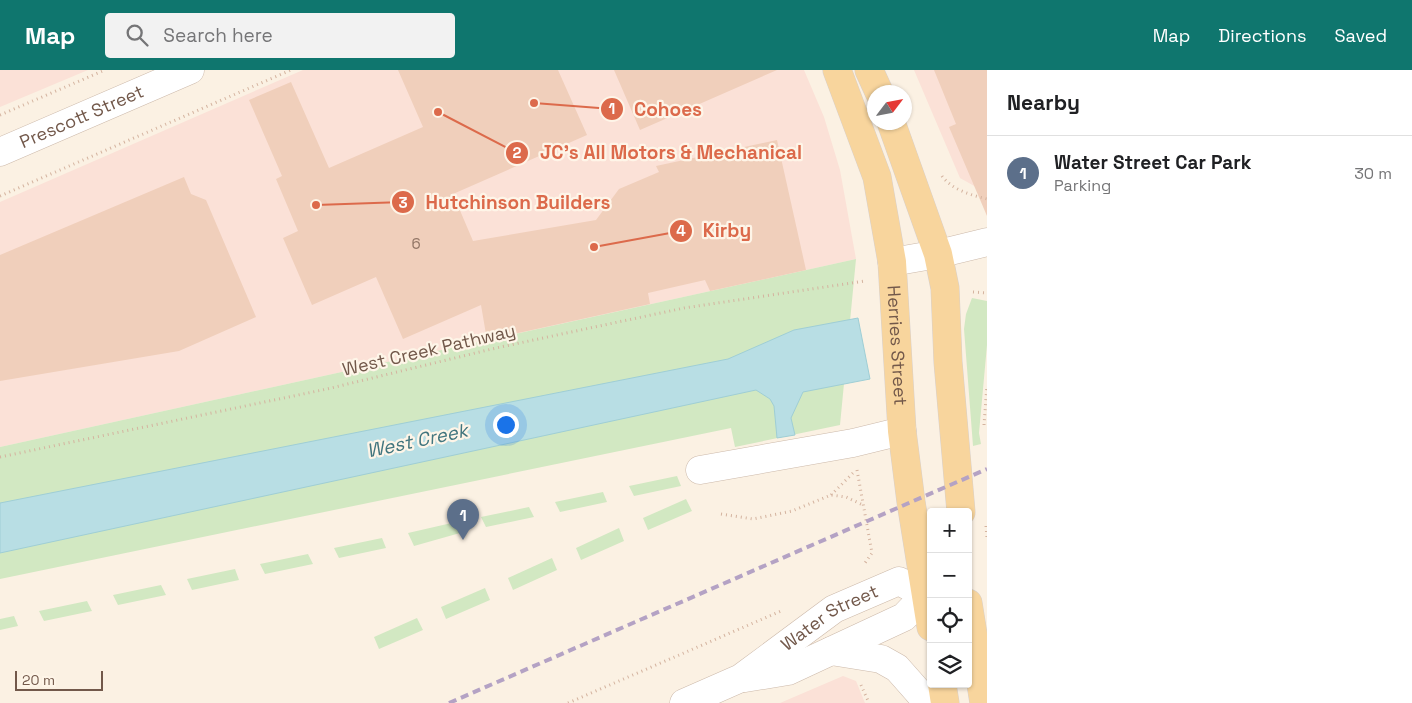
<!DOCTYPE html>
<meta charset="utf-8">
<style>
body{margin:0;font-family:"Space Grotesk",sans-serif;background:#f2f2f2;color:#202124}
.controls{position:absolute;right:15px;bottom:15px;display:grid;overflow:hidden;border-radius:5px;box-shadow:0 1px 4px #0004}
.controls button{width:45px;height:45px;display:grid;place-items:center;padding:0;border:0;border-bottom:1px solid #e0e0e0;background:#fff;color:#202124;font:25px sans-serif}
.compass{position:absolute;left:867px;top:15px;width:45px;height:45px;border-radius:50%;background:#fff;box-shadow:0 1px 4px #0004;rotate:58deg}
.scale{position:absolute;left:15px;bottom:12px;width:88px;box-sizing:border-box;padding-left:5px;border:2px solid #72584a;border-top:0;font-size:14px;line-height:18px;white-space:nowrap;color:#72584a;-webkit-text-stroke:4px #fef5e8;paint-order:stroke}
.you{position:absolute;left:505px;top:354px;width:18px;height:18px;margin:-12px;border:4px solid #fff;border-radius:50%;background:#1a73e8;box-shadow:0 0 0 8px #1a73e833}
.badge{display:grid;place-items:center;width:32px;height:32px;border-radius:50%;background:#0f766e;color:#fff;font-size:16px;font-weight:700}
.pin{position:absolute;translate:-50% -41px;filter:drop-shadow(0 1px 2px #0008)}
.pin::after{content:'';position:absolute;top:26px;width:18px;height:15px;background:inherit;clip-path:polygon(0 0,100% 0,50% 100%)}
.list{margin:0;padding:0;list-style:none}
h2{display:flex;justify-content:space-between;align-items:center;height:65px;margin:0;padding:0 20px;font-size:21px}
h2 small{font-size:16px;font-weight:400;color:#757577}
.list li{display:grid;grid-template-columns:32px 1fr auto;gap:15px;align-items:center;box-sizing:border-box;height:75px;padding:0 20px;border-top:1px solid #e0e0e0}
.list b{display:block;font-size:19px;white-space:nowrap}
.list p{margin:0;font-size:16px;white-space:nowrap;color:#757577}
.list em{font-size:16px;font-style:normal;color:#757577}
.icon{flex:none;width:28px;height:28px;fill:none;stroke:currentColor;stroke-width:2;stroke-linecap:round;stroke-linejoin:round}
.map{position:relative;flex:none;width:987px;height:633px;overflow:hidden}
header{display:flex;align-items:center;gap:30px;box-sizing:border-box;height:70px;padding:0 25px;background:#0f766e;color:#fff}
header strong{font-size:24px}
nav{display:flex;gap:28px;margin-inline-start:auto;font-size:18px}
.search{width:350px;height:45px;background:#f2f2f2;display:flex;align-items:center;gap:12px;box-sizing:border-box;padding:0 18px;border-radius:5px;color:#757577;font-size:19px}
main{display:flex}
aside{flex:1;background:#fff}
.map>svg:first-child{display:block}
.commercial{fill:#fbe1d7}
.green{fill:#d2e8c2}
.water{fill:#b8dee4;stroke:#9fced5}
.building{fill:#f0cfbb}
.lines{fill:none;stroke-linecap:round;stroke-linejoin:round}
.minor-casing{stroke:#ccb9aa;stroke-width:29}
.major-casing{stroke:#d8d0cc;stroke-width:29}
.path{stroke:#d4b39f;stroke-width:3;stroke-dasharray:1 4;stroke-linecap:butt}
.minor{stroke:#fff;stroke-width:28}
.major{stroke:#f8d59d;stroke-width:28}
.rail{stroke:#b4a2c4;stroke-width:4;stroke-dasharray:8 5;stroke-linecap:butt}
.labels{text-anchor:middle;stroke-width:4.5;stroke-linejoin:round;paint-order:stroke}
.number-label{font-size:15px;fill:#927666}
.street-label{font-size:18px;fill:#72584a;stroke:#fef5e8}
.water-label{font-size:19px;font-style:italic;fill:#41757e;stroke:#fef5e8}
.leader{fill:none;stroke:#dc6a4b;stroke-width:2}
.callout-dot{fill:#dc6a4b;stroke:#fef5e8;stroke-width:2}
.mark-label{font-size:15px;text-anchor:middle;font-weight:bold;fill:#fff}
.callout-label{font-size:19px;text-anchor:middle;font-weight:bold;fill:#dc6a4b;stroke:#fef5e8;stroke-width:4.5;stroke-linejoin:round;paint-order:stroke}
</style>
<header>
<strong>Map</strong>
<div class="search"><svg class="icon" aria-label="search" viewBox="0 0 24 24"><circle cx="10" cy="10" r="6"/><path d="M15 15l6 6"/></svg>Search here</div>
<nav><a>Map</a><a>Directions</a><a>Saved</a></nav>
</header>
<main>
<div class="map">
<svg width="987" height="633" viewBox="0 0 987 633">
<rect width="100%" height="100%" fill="#fbf1e3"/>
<!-- commercial -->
<path class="commercial" d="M0,0h88l-88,37z
M303,0h501l20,47 16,53 16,89 -856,188v-245z
M914,0h73l-2,122 -25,-14z
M843,606l13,5 9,22h-85z"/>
<!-- green -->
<path class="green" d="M856,189l-16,166 -105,22 -4,-19 -731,151v-132z
M972,228l15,3v44l-8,88 2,11 -8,2 -9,-117 2,-15z
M677,406l4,10 -47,10 -5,-10z
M603,422l4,10 -47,10 -5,-10z
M686,429l6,12 -44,19 -5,-12z
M529,437l5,10 -48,10 -5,-10z
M456,452l4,11 -46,13 -6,-13z
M619,458l5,13 -43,19 -5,-12z
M382,468l4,10 -47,10 -5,-10z
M308,484l5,10 -48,10 -5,-10z
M552,488l5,12 -44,20 -5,-12z
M235,499l4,11 -47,10 -5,-11z
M161,515l5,10 -48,10 -5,-10z
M485,518l5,12 -44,19 -5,-12z
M87,531l5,10 -48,10 -5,-10z
M14,546l4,10 -18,4v-11z
M417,548l6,12 -44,19 -5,-12z"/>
<!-- water -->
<path class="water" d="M858,248l12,61 -67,13 -12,26 4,17 -18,3 -3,-32 -4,-7 -14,-9 -756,163v-50l728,-144 66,-29z"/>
<!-- building -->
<path class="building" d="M398,0h160l29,65 -134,59 20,47 123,-21 23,-31 40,-17 -3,-6 121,-26 29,130 -96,21 -5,-11 -57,13 2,11 -163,36 -6,-35 -78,34 -27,-62 -64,28 -29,-67 15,-7 -22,-52 6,-3 -33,-76 42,-18 38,86 94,-41z
M614,0h163l-137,60z
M934,0h53v146l-38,-89 7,-3z
M184,107l7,17 15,6 50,117 -77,34 -179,30v-126z"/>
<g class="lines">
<defs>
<g id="minor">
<path id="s1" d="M0,82l190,-82"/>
<path d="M892,192l46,-8 49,-12"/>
<path d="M700,400l153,-27 49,-12"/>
<path d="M831,581l50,8 16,9 31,35"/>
<path d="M745,608l43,-7 116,-54 21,-22"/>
<path id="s2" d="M684,633l57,-25 93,-69 65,-28 26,14 6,-1"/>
</g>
<g id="major">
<path id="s3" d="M837,0l40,107 15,85 10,169 9,71 20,125"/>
<path d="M869,0l10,22"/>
<path d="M891,52l47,132 7,34 3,74 13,150"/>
<path d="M968,533l16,100"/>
<path d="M942,614l3,19"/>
</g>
</defs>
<!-- minor casing -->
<use href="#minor" class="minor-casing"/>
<!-- major casing -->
<use href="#major" class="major-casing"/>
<!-- path -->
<path class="path" d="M0,45l105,-45
M942,106c10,14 29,19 45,23
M0,126l291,-126
M973,222l14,1
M984,355l3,-40
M0,387l327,-68 169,-41 188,-40 181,-27
M857,400l15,83 -7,10
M831,425l22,-22
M721,444l32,5 39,-8 39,-16 15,2 17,8
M986,456l1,12
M861,615l8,18
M568,633l213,-92"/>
<!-- minor -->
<use href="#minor" class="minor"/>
<!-- major -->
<use href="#major" class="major"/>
<!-- rail -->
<path class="rail" d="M449,633l538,-234"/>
</g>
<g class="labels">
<!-- number labels -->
<g class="number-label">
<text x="416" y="179">6</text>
</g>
<!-- street labels -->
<g class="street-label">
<text dy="6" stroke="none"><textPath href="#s1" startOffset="89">Prescott Street</textPath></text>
<text dy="6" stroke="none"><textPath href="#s3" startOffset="284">Herries Street</textPath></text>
<text transform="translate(429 280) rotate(-13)" y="6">West Creek Pathway</text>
<text dy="6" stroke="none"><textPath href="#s2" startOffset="170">Water Street</textPath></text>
</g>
<!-- water labels -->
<g class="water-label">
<text transform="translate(417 370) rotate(-12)" y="7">West Creek</text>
</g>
</g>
<!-- callouts -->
<path class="leader" d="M534 33L612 39M438 42L517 83M316 135L403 132M594 177L681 161"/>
<g class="callout-dot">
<circle cx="534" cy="33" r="5"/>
<circle cx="438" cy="42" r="5"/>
<circle cx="316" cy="135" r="5"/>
<circle cx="594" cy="177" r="5"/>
<circle cx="612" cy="39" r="12"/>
<circle cx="517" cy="83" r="12"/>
<circle cx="403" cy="132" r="12"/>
<circle cx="681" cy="161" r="12"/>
</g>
<g class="mark-label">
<text x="612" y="44">1</text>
<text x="517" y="88">2</text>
<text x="403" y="138">3</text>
<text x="681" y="166">4</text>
</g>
<g class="callout-label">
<text x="668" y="46">Cohoes</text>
<text x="671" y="89">JC's All Motors &amp; Mechanical</text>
<text x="518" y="139">Hutchinson Builders</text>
<text x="727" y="167">Kirby</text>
</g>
</svg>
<div class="controls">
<button>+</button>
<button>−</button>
<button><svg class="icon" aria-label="locate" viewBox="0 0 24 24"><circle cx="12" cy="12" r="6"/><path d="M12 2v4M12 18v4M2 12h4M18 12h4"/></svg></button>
<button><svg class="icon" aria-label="layers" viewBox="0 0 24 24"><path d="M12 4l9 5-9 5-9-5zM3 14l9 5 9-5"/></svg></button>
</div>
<svg class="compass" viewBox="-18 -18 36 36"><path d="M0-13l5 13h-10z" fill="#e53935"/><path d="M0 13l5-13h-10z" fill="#757577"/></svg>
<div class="scale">20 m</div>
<div class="you"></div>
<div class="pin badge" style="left:463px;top:470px;background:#5c6f8a">1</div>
</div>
<aside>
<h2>Nearby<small></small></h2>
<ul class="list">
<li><span class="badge" style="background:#5c6f8a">1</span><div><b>Water Street Car Park</b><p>Parking</p></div><em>30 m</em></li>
</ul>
</aside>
</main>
